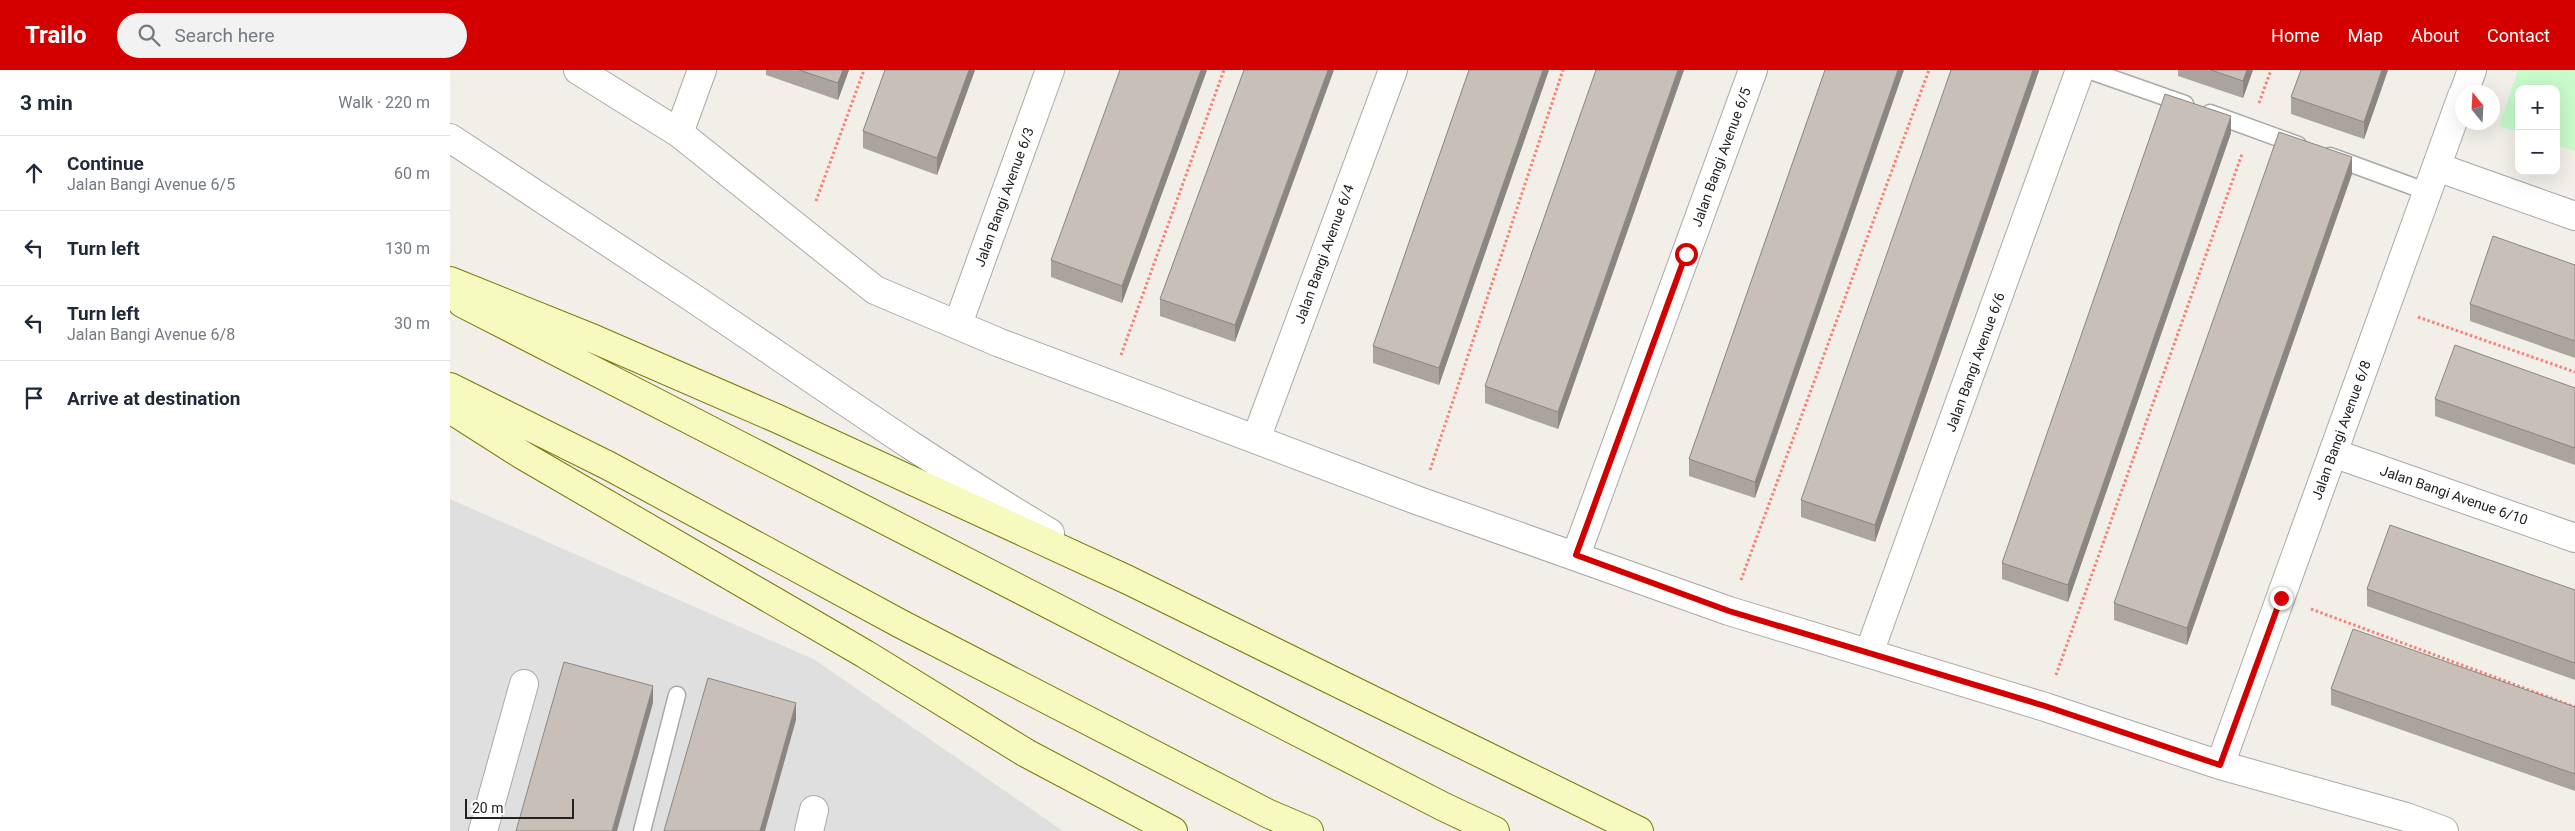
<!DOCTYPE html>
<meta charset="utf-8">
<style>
body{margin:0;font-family:Roboto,sans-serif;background:#f2f2f3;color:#1f2937}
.controls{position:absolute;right:15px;top:15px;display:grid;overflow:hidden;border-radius:10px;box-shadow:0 5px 20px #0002}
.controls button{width:45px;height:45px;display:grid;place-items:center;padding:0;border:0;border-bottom:1px solid #e0e1e3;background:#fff;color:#1f2937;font:25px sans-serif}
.compass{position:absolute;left:2005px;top:15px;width:45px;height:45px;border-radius:50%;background:#fff;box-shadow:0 5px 20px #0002;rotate:342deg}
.scale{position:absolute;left:15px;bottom:12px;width:109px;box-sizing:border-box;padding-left:5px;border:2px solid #222;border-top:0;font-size:14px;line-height:18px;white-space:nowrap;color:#222;-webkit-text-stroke:4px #fff;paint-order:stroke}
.stop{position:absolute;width:15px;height:15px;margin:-11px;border:4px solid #d40000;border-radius:50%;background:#fff}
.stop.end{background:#d40000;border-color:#fff;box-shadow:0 1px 5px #0008}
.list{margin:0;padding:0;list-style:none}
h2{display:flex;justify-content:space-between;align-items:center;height:65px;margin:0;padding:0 20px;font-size:21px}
h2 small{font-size:16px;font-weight:400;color:#747a83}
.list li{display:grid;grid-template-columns:32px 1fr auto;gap:15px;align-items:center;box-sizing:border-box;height:75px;padding:0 20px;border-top:1px solid #e0e1e3}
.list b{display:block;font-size:19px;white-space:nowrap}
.list p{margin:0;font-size:16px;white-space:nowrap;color:#747a83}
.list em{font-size:16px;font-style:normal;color:#747a83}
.icon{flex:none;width:28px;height:28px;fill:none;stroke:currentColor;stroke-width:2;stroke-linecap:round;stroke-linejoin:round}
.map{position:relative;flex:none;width:2125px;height:761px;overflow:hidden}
header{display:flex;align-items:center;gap:30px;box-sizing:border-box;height:70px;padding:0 25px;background:#d40000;color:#fff}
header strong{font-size:24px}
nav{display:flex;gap:28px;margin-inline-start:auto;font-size:18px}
.search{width:350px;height:45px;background:#f2f2f3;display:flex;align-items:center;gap:12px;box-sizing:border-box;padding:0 18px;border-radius:28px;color:#747a83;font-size:19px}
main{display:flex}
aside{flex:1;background:#fff}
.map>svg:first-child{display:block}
.residential{fill:#e0dfdf}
.park{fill:#c8facc}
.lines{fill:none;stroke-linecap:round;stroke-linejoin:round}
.service-casing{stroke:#a9a9a9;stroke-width:19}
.minor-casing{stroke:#a9a9a9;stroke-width:30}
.tertiary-casing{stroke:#a9a9a9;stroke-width:30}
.secondary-casing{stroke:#707d05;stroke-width:30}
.path{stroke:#fa8072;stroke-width:3;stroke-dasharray:2.5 2.5;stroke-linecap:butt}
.service{stroke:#fff;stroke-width:16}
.minor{stroke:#fff;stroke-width:28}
.tertiary{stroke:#fff;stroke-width:28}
.secondary{stroke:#f7fabf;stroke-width:28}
.wall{fill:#aba49e}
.shaded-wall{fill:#8b8681}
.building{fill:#c7bfb8;stroke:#8b8681}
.route{stroke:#d40000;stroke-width:6}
.labels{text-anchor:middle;stroke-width:4;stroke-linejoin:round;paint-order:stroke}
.street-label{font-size:14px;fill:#222;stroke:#fff}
</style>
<header>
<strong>Trailo</strong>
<div class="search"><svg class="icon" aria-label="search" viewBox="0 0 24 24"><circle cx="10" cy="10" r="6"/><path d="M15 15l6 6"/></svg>Search here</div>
<nav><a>Home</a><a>Map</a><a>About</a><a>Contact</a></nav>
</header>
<main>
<aside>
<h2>3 min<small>Walk · 220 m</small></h2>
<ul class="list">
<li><svg class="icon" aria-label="ahead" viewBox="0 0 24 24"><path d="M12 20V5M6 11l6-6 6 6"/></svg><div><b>Continue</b><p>Jalan Bangi Avenue 6/5</p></div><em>60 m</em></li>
<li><svg class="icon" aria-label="left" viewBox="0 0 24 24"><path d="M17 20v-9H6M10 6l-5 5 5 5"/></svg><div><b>Turn left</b></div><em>130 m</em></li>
<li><svg class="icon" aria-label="left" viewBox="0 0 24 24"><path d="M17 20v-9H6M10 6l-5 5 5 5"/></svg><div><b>Turn left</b><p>Jalan Bangi Avenue 6/8</p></div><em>30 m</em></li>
<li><svg class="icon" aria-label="arrive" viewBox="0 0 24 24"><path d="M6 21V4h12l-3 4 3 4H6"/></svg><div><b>Arrive at destination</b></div></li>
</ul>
</aside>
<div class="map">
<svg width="2125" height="761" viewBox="0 0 2125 761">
<rect width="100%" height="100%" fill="#f2efe9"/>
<!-- residential -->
<path class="residential" d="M0,429l365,161 248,171h-613z"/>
<!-- park -->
<path class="park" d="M2068,0h57v81l-19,-6v-56h-37v43l-20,-6z"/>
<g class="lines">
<defs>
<path id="service" d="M1638,0l97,34
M1760,43l88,32
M1880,86l98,36
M192,761l35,-136"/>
<path id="minor" d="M128,0l101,63 196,157 125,53 419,158 310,110 316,96 175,58 186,52 38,14
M2014,22l8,-22
M229,63l23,-63
M1987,97l138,49
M508,254l92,-254
M806,369l137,-369
M1883,383l242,85
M1126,485l177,-485
M1419,583l211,-583
M1770,695l242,-669
M33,761l41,-147
M359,761l5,-21"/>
<path id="tertiary" d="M0,68c78,51 156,102 234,154 121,81 240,166 366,241"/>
<path id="secondary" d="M0,211l144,58 184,80 350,161 511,251
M12,233l982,504 51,24
M0,317l159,79 292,158 368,190 40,17
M0,339l74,47 341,198 161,99 147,78"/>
</defs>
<!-- service casing -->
<use href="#service" class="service-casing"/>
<!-- minor casing -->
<use href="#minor" class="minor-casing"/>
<!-- tertiary casing -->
<use href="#tertiary" class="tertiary-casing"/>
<!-- secondary casing -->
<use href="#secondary" class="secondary-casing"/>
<!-- path -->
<path class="path" d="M1809,33l12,-33
M366,131l48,-131
M1968,247l157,55
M671,285l103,-285
M980,400l133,-400
M1291,510l188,-510
M1861,539l264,98
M1606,605l186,-521"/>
<!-- service -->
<use href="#service" class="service"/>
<!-- minor -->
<use href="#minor" class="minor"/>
<!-- tertiary -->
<use href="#tertiary" class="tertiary"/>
<!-- secondary -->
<use href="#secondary" class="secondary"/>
</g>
<!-- wall -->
<path class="wall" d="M316,0h83l-11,30 -72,-25z
M435,0h90l-38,105 -74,-27v-17z
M757,0l-85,233 -71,-26v-17z
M794,0l-9,272 -75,-26v-17z
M1019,0h80l-110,315 -66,-22v-17z
M1146,0h88l-126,359 -73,-26v-17z
M1375,0l-70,428 -66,-22v-17z
M1589,0l-164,472 -74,-25v-17z
M1728,0h75l-10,28 -65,-22z
M1851,0h87l-24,69 -73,-25v-17z
M1781,63l-163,469 -66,-23v-16z
M1902,104l-165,471 -73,-25v-17z
M2125,195v93l-105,-37v-17z
M2125,318v77l-140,-49v-17z
M1917,519l208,1v90l-208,-74z
M1881,619l244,18v84l-244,-86z"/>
<!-- shaded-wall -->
<path class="shaded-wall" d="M393,0h6l-11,30v-17z
M519,0h6l-38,105v-17z
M751,0h6l-85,233v-17z
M878,0h6l-99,272v-17z
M1093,0h6l-110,315v-17z
M1228,0h6l-126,359v-17z
M1448,0h6l-149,428v-16z
M1583,0h6v1l-164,471v-17z
M1797,0h6l-10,28v-17z
M1932,0h6l-24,69v-17z
M1781,46v17l-163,469v-17z
M1902,87v17l-165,471v-17z
M203,616v17l-36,128h-5z
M346,633v17l-31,111h-5z"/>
<!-- building -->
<path class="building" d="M349,0h44l-5,13z
M435,0h84l-32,88 -74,-27z
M670,0h81l-79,216 -71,-26z
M794,0h84l-93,255 -75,-26z
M1019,0h74l-104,298 -66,-22z
M1146,0h82l-120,342 -73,-26z
M1375,0h73l-143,412 -66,-23z
M1501,0h82l-158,455 -74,-25z
M1761,0h36l-4,11z
M1851,0h81l-18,52 -73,-25z
M1715,24l66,22 -163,469 -66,-22z
M1829,62l73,25 -165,471 -73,-25z
M2043,166l82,29v76l-105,-37z
M2005,275l120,43v60l-140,-49z
M1940,455l185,65v73l-208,-74z
M1903,559l222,78v67l-244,-85z
M114,592l89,24 -41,145h-96z
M258,608l88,25 -36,128h-96z"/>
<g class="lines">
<!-- route -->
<path class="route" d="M1236,184l-110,301 153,56 316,95 175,59 61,-167"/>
</g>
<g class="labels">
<!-- street labels -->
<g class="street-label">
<text transform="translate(1271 87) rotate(-70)" y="5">Jalan Bangi Avenue 6/5</text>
<text transform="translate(554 127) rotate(-70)" y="5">Jalan Bangi Avenue 6/3</text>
<text transform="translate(874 184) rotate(-70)" y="5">Jalan Bangi Avenue 6/4</text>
<text transform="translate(1525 292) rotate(-70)" y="5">Jalan Bangi Avenue 6/6</text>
<text transform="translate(1891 360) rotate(-70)" y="5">Jalan Bangi Avenue 6/8</text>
<text transform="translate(2004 425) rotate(19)" y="5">Jalan Bangi Avenue 6/10</text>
</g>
</g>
</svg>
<div class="controls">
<button>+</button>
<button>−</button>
</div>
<svg class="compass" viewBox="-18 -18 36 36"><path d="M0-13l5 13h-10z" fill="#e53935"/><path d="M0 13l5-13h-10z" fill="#747a83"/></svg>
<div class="scale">20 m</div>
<div class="stop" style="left:1236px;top:184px"></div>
<div class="stop end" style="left:1831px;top:528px"></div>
</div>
</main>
